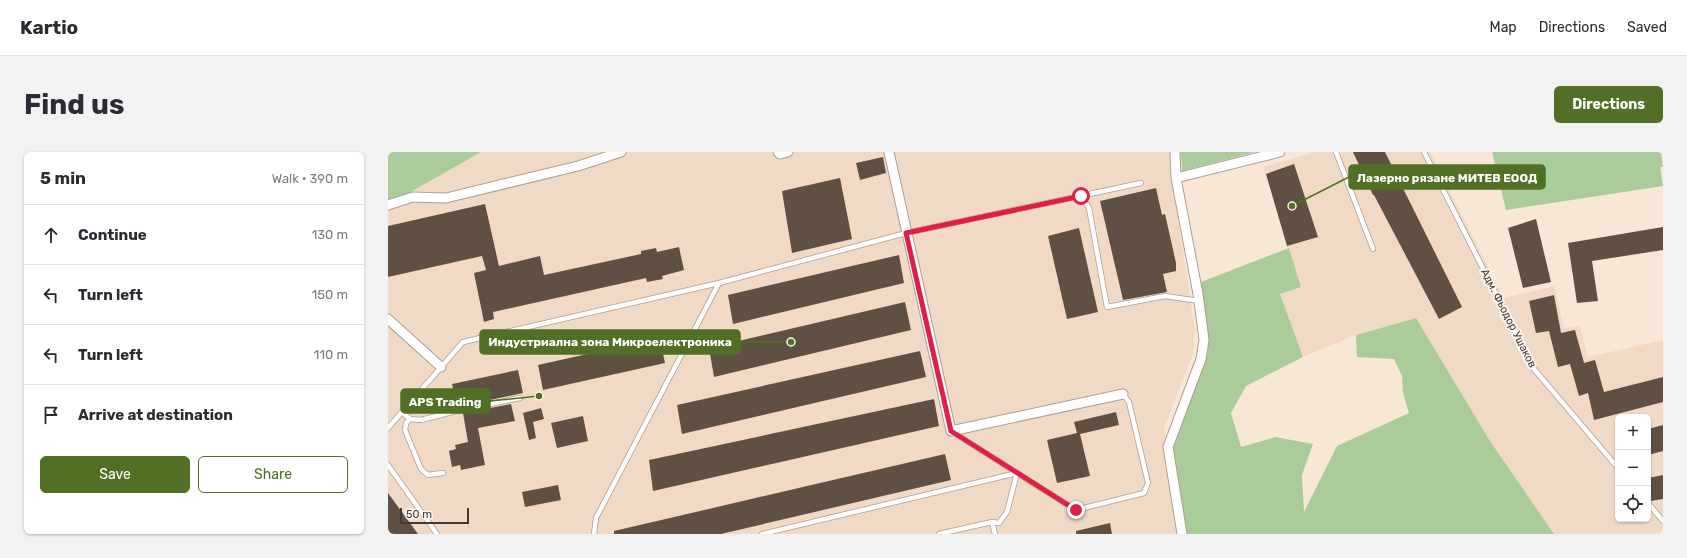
<!DOCTYPE html>
<meta charset="utf-8">
<style>
body{margin:0;font-family:Rubik,sans-serif;background:#f2f2f3;color:#2b2b33}
.controls{position:absolute;right:12px;bottom:12px;display:grid;overflow:hidden;border-radius:6px;box-shadow:0 1px 3px #0004}
.controls button{width:36px;height:36px;display:grid;place-items:center;padding:0;border:0;border-bottom:1px solid #e1e1e2;background:#fff;color:#2b2b33;font:20px sans-serif}
.scale{position:absolute;left:12px;bottom:10px;width:69px;box-sizing:border-box;padding-left:4px;border:2px solid #413a34;border-top:0;font-size:11px;line-height:14px;white-space:nowrap;color:#413a34;-webkit-text-stroke:3px #fdf6f0;paint-order:stroke}
.stop{position:absolute;width:12px;height:12px;margin:-9px;border:3px solid #e11d48;border-radius:50%;background:#fff}
.stop.end{background:#e11d48;border-color:#fff;box-shadow:0 1px 4px #0008}
.list{margin:0;padding:0;list-style:none}
h2{display:flex;justify-content:space-between;align-items:center;height:52px;margin:0;padding:0 16px;font-size:17px}
h2 small{font-size:13px;font-weight:400;color:#7c7c81}
.list li{display:grid;grid-template-columns:26px 1fr auto;gap:12px;align-items:center;box-sizing:border-box;height:60px;padding:0 16px;border-top:1px solid #e1e1e2}
.list b{display:block;font-size:15px;white-space:nowrap}
.list em{font-size:13px;font-style:normal;color:#7c7c81}
.actions{display:flex;gap:8px;padding:12px 16px}
.actions a{flex:1;padding:9px 0;border:1px solid #517025;border-radius:6px;text-align:center;font-size:14px;color:#517025}
.actions .main{background:#517025;color:#fff}
.icon{flex:none;width:22px;height:22px;fill:none;stroke:currentColor;stroke-width:2;stroke-linecap:round;stroke-linejoin:round}
.map{position:relative;flex:none;width:1275px;height:382px;overflow:hidden;border-radius:6px}
header{display:flex;align-items:center;gap:24px;box-sizing:border-box;height:56px;padding:0 20px;background:#fff;border-bottom:1px solid #e1e1e2}
header strong{font-size:19px}
nav{display:flex;gap:22px;margin-inline-start:auto;font-size:14px}
.intro{display:flex;align-items:center;justify-content:space-between;box-sizing:border-box;height:96px;padding:0 24px}
h1{margin:0;font-size:28px}
.button{padding:10px 18px;border-radius:6px;background:#517025;color:#fff;font-size:14px;font-weight:700}
main{display:flex;gap:24px;padding:0 24px}
aside{flex:1;background:#fff;border-radius:6px;box-shadow:0 1px 3px #0004}
.map>svg:first-child{display:block}
.built{fill:#f1dac5;fill-rule:evenodd}
.green{fill:#aacc9b}
.building{fill:#605044}
.lines{fill:none;stroke-linecap:round;stroke-linejoin:round}
.lane-casing{stroke:#ae9e8f;stroke-width:6}
.street-casing{stroke:#ae9e8f;stroke-width:11}
.lane{stroke:#fff;stroke-width:4.5}
.street{stroke:#fff;stroke-width:9}
.route{stroke:#e11d48;stroke-width:5}
.labels{text-anchor:middle;stroke-width:4;stroke-linejoin:round;paint-order:stroke}
.street-label{font-size:11px;fill:#413a34;stroke:#fdf6f0}
.leader{fill:none;stroke:#517025;stroke-width:1.5}
.callout-dot{fill:#517025;stroke:#fdf6f0;stroke-width:1.5}
.callout{fill:#517025;stroke:#517025;stroke-width:1.5}
.callout-label{font-size:12px;text-anchor:middle;font-weight:bold;fill:#fff}
</style>
<header>
<strong>Kartio</strong>
<nav><a>Map</a><a>Directions</a><a>Saved</a></nav>
</header>
<div class="intro"><h1>Find us</h1><a class="button">Directions</a></div>
<main>
<aside>
<h2>5 min<small>Walk · 390 m</small></h2>
<ul class="list">
<li><svg class="icon" aria-label="ahead" viewBox="0 0 24 24"><path d="M12 20V5M6 11l6-6 6 6"/></svg><div><b>Continue</b></div><em>130 m</em></li>
<li><svg class="icon" aria-label="left" viewBox="0 0 24 24"><path d="M17 20v-9H6M10 6l-5 5 5 5"/></svg><div><b>Turn left</b></div><em>150 m</em></li>
<li><svg class="icon" aria-label="left" viewBox="0 0 24 24"><path d="M17 20v-9H6M10 6l-5 5 5 5"/></svg><div><b>Turn left</b></div><em>110 m</em></li>
<li><svg class="icon" aria-label="arrive" viewBox="0 0 24 24"><path d="M6 21V4h12l-3 4 3 4H6"/></svg><div><b>Arrive at destination</b></div></li>
</ul>
<div class="actions"><a class="main">Save</a><a>Share</a></div>
</aside>
<div class="map">
<svg width="1275" height="382" viewBox="0 0 1275 382">
<rect width="100%" height="100%" fill="#f8e7d7"/>
<!-- built -->
<path class="built" d="M93,0h690l1,28 23,150 -2,24 -29,74 18,106h-794v-329z
M928,0h114l74,146 50,-12 10,42 16,-2 8,31 75,-17v194h-109l-64,-93 -74,-123 -60,17 -53,22 -23,-63 21,-8 -38,-119zM1230,265h30v102h-30z"/>
<!-- green -->
<path class="green" d="M0,0h93l-93,53z
M793,0h74l-73,19z
M1104,0h169l2,15h-3l3,19 -157,24z
M901,96l12,39 -21,7 23,63 -57,29 -15,27 10,34 34,-10 38,7 -11,31 2,37 33,-66 72,-33 -6,-20 -1,-17 -8,-17 -37,-2 -1,-22 60,-17 74,123 64,93h-367l-14,-85 33,-91 2,-20 -7,-56z"/>
<!-- building -->
<path class="building" d="M965,0h32l77,155 -23,12 -65,-124h-1z
M495,5l3,16 -26,7 -4,-17z
M906,12l24,73 -31,9 -21,-72z
M452,26l12,61 -60,14 -10,-62z
M768,36l6,27 3,-1 11,49v8l-13,3 4,18 -44,8 -23,-99z
M97,52l14,62 41,-10 4,19 97,-21v-3l15,-3 1,4 22,-5 5,23 -22,6 1,3 -16,3 -1,-4 -153,34 1,7 -10,3 -10,-49 12,-3 -4,-14 -94,21v-51z
M1148,67l15,63 -28,6 -15,-60z
M1275,75v23l-71,11 6,40 -21,2 -9,-60z
M691,76l19,84 -31,7 -19,-83z
M511,103l5,28 -171,41 -5,-29z
M1166,143l7,38 14,-3 9,33 11,-3 9,32 59,-15v25l-69,18 -6,-27 -9,3 -9,-32 -12,3 -9,-36 -13,2 -7,-32z
M517,150l6,28 -197,47 -5,-29z
M272,187l5,24 -122,27 -5,-25 81,-18v-2l10,-3 1,4z
M532,199l6,26 -244,57 -5,-29z
M130,218l5,23 -62,13 -1,-5 -4,1 -4,-18z
M546,247l5,27 -286,65 -4,-31z
M123,252l4,17 -37,7 7,37 -24,5 -1,-5 -8,2 -3,-16 7,-2 -1,-4 13,-3 -5,-29z
M153,256l3,11 -11,3 3,16 -7,2 -6,-27z
M728,260l3,13 -39,9 10,42 -33,7 -10,-43 30,-7 -3,-11z
M195,264l5,25 -31,7 -6,-25z
M1275,273v26l-15,4v-26z
M557,302l6,26 -230,54h-107v-3z
M1275,323v24l-12,2 -3,-13v-10z
M170,333l3,15 -36,7 -3,-15z
M0,341l30,41h-30z
M722,371l2,11h-36v-3z"/>
<g class="lines">
<defs>
<path id="lane" d="M948,0l37,97
M1036,0l110,217 84,99
M693,44l8,12 18,99 58,-11 34,5
M14,260l8,7 11,1 39,-10 60,-12
M22,267l-4,4 -1,7 16,39 7,6 15,-2
M0,276l75,-86 256,-59 187,-50 235,-50
M0,313l49,69
M1260,351l15,18
M206,382l2,-16 123,-235
M374,382l255,-61 -66,-42
M551,382l53,-12
M607,382l-3,-12 7,1 8,-11 10,-39 59,37 68,-17 4,-10 -19,-81 -6,-8"/>
<path id="street" d="M390,0l2,2 8,-2
M501,0l62,279 172,-37
M787,0l1,26 22,116 6,46 -3,19 -33,88 14,87
M788,26l104,-26
M0,53l25,-8 33,1 132,-32 43,-14
M0,167l53,48"/>
</defs>
<!-- lane casing -->
<use href="#lane" class="lane-casing"/>
<!-- street casing -->
<use href="#street" class="street-casing"/>
<!-- lane -->
<use href="#lane" class="lane"/>
<!-- street -->
<use href="#street" class="street"/>
</g>
<g class="lines">
<!-- route -->
<path class="route" d="M688,358l-125,-79 -45,-198 175,-37"/>
</g>
<g class="labels">
<!-- street labels -->
<g class="street-label">
<text transform="translate(1121 166) rotate(63)" y="4">Адм. Фьодор Ушаков</text>
</g>
</g>
<!-- callouts -->
<path class="leader" d="M904 54L961 25M403 190L352 190M151 244L102 249"/>
<g class="callout-dot">
<circle cx="904" cy="54" r="4"/>
<circle cx="403" cy="190" r="4"/>
<circle cx="151" cy="244" r="4"/>
</g>
<g class="callout">
<rect x="961" y="13" width="196" height="24" rx="4"/>
<rect x="92" y="178" width="260" height="24" rx="4"/>
<rect x="13" y="237" width="89" height="24" rx="4"/>
</g>
<g class="callout-label">
<text x="1059" y="30">Лазерно рязане МИТЕВ ЕООД</text>
<text x="222" y="194">Индустриална зона Микроелектроника</text>
<text x="57" y="254">APS Trading</text>
</g>
</svg>
<div class="controls">
<button>+</button>
<button>−</button>
<button><svg class="icon" aria-label="locate" viewBox="0 0 24 24"><circle cx="12" cy="12" r="6"/><path d="M12 2v4M12 18v4M2 12h4M18 12h4"/></svg></button>
</div>
<div class="scale">50 m</div>
<div class="stop" style="left:693px;top:44px"></div>
<div class="stop end" style="left:688px;top:358px"></div>
</div>
</main>
